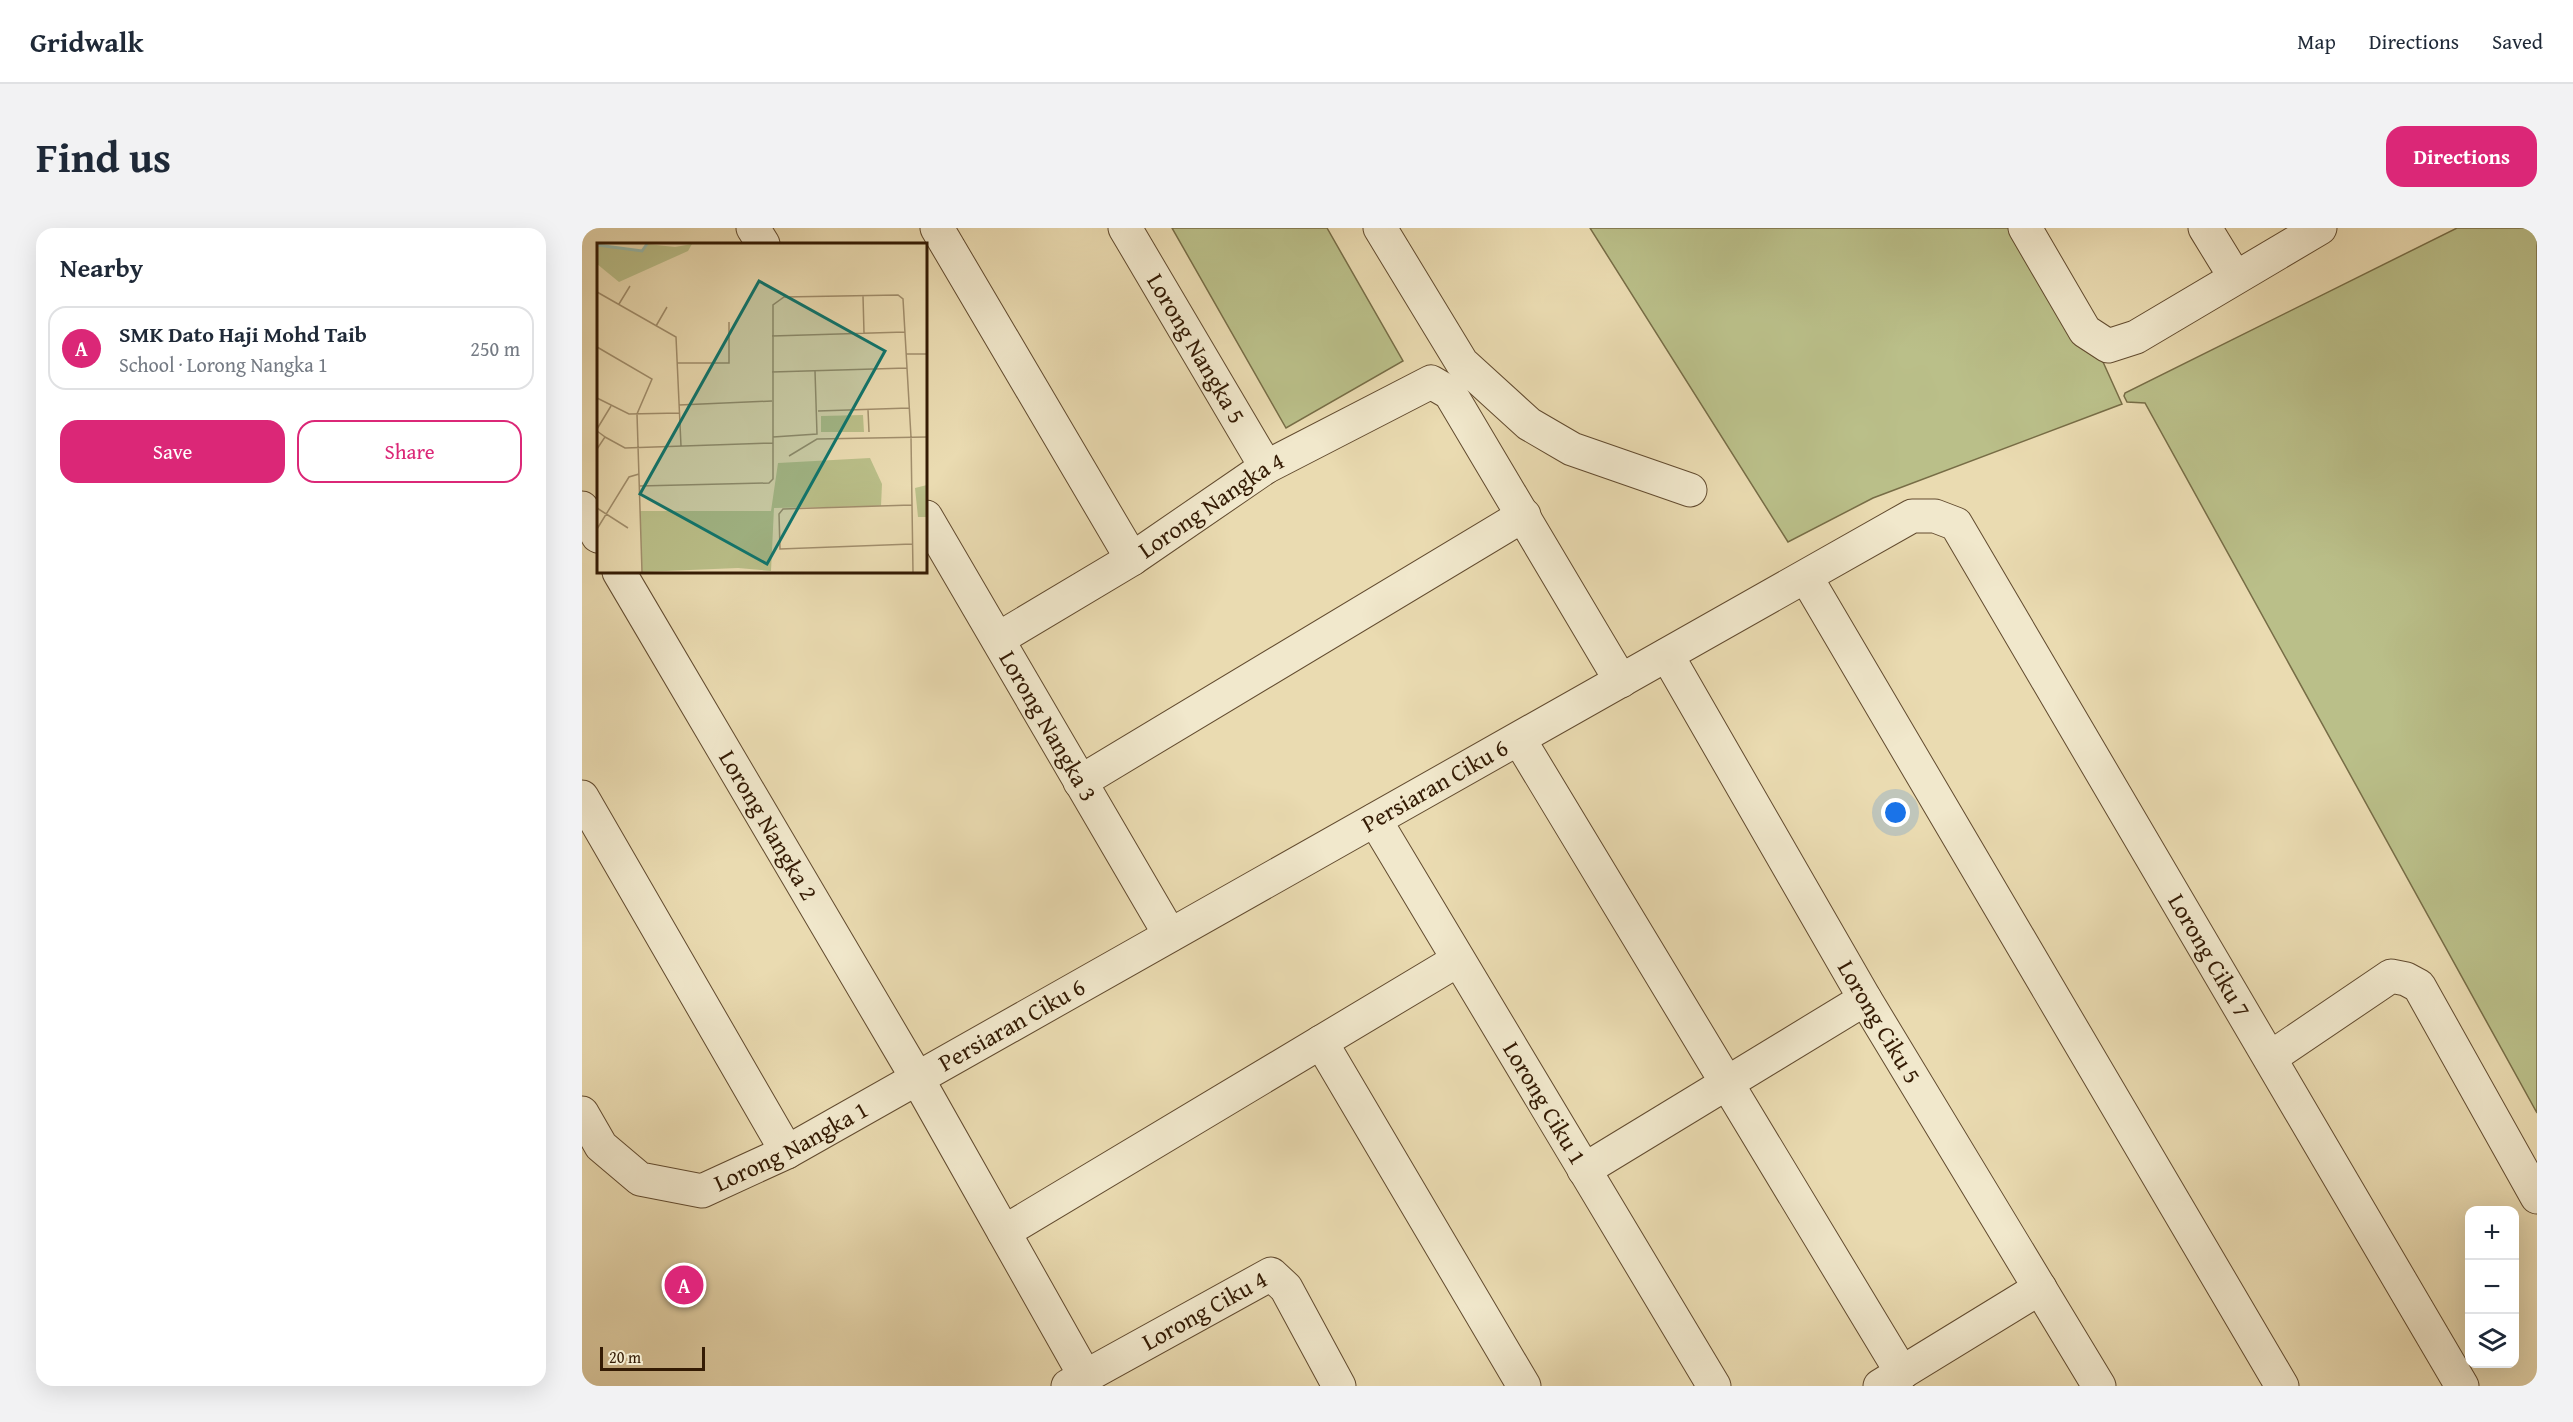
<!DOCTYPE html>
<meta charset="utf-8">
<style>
body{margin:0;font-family:"Gentium Book Plus",serif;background:#f2f2f3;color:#1f2937}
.controls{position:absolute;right:18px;bottom:18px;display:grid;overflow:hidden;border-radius:12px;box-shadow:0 6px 24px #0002}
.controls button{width:54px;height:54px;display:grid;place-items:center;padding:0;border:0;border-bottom:2px solid #e0e1e3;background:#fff;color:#1f2937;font:30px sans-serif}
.scale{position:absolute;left:18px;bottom:15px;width:105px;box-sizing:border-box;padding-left:6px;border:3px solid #341b04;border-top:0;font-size:16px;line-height:21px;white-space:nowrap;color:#341b04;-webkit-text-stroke:4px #f1e8cc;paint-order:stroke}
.you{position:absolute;left:1314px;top:585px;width:21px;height:21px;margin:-15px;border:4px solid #fff;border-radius:50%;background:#1a73e8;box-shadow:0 0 0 9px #1a73e833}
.badge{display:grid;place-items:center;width:39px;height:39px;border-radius:50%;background:#db2777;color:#fff;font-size:20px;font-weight:700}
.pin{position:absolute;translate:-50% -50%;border:3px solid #fff;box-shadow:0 2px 6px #0006}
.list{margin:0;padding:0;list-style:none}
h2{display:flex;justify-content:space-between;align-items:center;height:78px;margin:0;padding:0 24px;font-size:26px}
h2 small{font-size:20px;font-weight:400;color:#747a83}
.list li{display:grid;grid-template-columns:39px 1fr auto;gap:18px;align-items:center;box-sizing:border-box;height:84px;margin:0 12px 12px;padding:0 12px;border:2px solid #e0e1e3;border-radius:18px}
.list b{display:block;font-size:22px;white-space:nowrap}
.list p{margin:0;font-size:20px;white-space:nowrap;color:#747a83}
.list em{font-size:20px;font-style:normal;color:#747a83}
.actions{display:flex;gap:12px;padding:18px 24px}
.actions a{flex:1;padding:14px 0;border:2px solid #db2777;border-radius:18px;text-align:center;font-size:21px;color:#db2777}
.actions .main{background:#db2777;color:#fff}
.icon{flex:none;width:33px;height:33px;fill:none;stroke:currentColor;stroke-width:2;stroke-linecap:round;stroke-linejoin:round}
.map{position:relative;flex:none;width:1955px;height:1158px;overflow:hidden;border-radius:18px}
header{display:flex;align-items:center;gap:36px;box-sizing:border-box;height:84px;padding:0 30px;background:#fff;border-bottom:2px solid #e0e1e3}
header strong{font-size:28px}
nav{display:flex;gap:33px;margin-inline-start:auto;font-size:21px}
.intro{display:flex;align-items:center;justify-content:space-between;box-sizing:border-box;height:144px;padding:0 36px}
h1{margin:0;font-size:42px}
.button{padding:15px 27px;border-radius:18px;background:#db2777;color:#fff;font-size:21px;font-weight:700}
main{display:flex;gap:36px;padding:0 36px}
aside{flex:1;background:#fff;border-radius:18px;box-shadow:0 6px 24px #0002}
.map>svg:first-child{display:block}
.green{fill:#babf89;stroke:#776d46;stroke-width:1.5}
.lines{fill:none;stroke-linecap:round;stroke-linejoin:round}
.minor-casing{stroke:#624b2f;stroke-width:35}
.minor{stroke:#f1e8cc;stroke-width:33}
.labels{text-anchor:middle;stroke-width:4.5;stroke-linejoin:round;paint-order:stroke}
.street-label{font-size:24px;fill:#341b04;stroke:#f1e8cc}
.inset-river{fill:none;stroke:#98bbae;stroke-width:3}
.inset-road{fill:none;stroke:#a18e6c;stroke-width:1.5}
.view{fill:#0f766e;fill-opacity:0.15;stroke:#0f766e;stroke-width:3}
.inset-edge{fill:none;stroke:#341b04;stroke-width:3}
</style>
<header>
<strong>Gridwalk</strong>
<nav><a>Map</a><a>Directions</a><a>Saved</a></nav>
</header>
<div class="intro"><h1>Find us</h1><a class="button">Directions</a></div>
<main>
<aside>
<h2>Nearby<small></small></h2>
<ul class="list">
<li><span class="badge">A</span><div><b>SMK Dato Haji Mohd Taib</b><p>School · Lorong Nangka 1</p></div><em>250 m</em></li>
</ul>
<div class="actions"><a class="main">Save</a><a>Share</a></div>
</aside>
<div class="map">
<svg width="1955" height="1158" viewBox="0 0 1955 1158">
<rect width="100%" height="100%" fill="#eadbb1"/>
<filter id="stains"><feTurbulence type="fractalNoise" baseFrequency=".00333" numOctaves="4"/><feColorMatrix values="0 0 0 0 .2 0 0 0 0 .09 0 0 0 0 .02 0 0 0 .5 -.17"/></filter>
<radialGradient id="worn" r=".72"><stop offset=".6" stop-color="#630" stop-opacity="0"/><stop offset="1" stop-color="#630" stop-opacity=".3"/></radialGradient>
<!-- green -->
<path class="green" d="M590,0h155l76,133 -117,67z
M1008,0h436l68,114 28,62 -249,94 -85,44z
M1875,0h80v885l-392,-710 -18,-1 -3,-6 1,-3z"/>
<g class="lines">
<defs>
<g id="minor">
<path d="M171,0l10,16"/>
<path d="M355,0l195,331"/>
<path id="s1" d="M543,0l141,239"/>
<path d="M798,0l82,135 67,61 43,25 118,41"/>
<path d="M1443,0l60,103 23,15 28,-9 184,-109"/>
<path d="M1623,0l30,49"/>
<path d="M0,280l16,28"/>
<path id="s2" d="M344,289l244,418"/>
<path id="s3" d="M37,344l298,506 168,298"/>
<path d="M1224,349l476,809"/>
<path id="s4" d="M416,411l134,-80 134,-92 165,-85 19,11 171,288"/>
<path id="s5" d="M1085,427l198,344 234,387"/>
<path d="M937,511l383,634"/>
<path d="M498,554l444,-267"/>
<path d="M0,569l205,355"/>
<path id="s6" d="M793,592l339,566"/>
<path d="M739,814l203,344"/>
<path d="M1688,830l121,-82 15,3 13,7 118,211"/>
<path id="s7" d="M0,885l19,33 39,33 62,12 85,-39 1125,-636h23l21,8 506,862"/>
<path d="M1002,942l281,-171"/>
<path d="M422,1004l454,-272"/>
<path id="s8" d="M486,1158l203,-112 15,14 53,98"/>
<path d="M1298,1158l160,-98"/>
</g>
</defs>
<!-- minor casing -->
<use href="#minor" class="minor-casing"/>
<!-- minor -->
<use href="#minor" class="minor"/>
</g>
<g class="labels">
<!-- street labels -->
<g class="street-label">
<text dy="8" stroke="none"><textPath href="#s1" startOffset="140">Lorong Nangka 5</textPath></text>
<text dy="8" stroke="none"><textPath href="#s4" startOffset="252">Lorong Nangka 4</textPath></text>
<text dy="8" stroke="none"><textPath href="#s2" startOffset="242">Lorong Nangka 3</textPath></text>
<text dy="8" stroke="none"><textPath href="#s7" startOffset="990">Persiaran Ciku 6</textPath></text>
<text dy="8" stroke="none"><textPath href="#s3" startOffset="294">Lorong Nangka 2</textPath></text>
<text dy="8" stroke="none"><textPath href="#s7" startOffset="2084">Lorong Ciku 7</textPath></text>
<text dy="8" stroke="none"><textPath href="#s5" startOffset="424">Lorong Ciku 5</textPath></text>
<text dy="8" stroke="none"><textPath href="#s7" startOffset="504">Persiaran Ciku 6</textPath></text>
<text dy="8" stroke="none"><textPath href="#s6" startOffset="330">Lorong Ciku 1</textPath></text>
<text dy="8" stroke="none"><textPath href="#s7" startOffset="252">Lorong Nangka 1</textPath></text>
<text dy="8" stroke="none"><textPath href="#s8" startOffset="156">Lorong Ciku 4</textPath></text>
</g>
</g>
<!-- overview -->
<g transform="translate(15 15)">
<rect width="330" height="330" fill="#eadbb1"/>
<path d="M50,1l28,3 17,-3 -4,7 -69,31 -22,-18v-19l45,6zM266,172l1,17h-43v-16zM273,215l12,26 -1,22 -107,2 -3,63 -33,-3 -96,4 -2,-61h131l7,-48zM330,242v32h-9l-3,-29z" fill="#babf89"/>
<path class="inset-river" d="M0,2l45,6 5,-7"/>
<path class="inset-road" d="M0,49l79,45 5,109M266,53l1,37M22,61l11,-18M59,83l11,-19M175,93l133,-4M0,104l55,32 -15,35 5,158M309,111h21M80,120h52v-41M175,129l135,-4M0,155l32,16 51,-1M82,162l93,-4M271,167l1,22M221,168l91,-3M0,186l14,-23M0,188l8,6 -8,12M8,194l20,11 148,-5M176,194l44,-3 -2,-63M192,213l28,-17 110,-2M42,243l130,-3 4,-4v-174l11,-8 114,-2 5,4 8,138 2,135M315,262l-129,4 -4,5 1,35 132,-5M0,265l31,20M0,286l32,-52 10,-3"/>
<path class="view" d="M162,38l126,70 -118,213 -127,-70z"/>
<rect width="330" height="330" class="inset-edge"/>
</g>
<rect width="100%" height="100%" filter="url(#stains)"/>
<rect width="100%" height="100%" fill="url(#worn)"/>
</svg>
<div class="controls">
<button>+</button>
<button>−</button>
<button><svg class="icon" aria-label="layers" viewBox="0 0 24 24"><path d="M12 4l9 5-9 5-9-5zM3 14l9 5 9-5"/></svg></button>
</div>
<div class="scale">20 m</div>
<div class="you"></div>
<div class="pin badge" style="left:102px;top:1057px">A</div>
</div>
</main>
